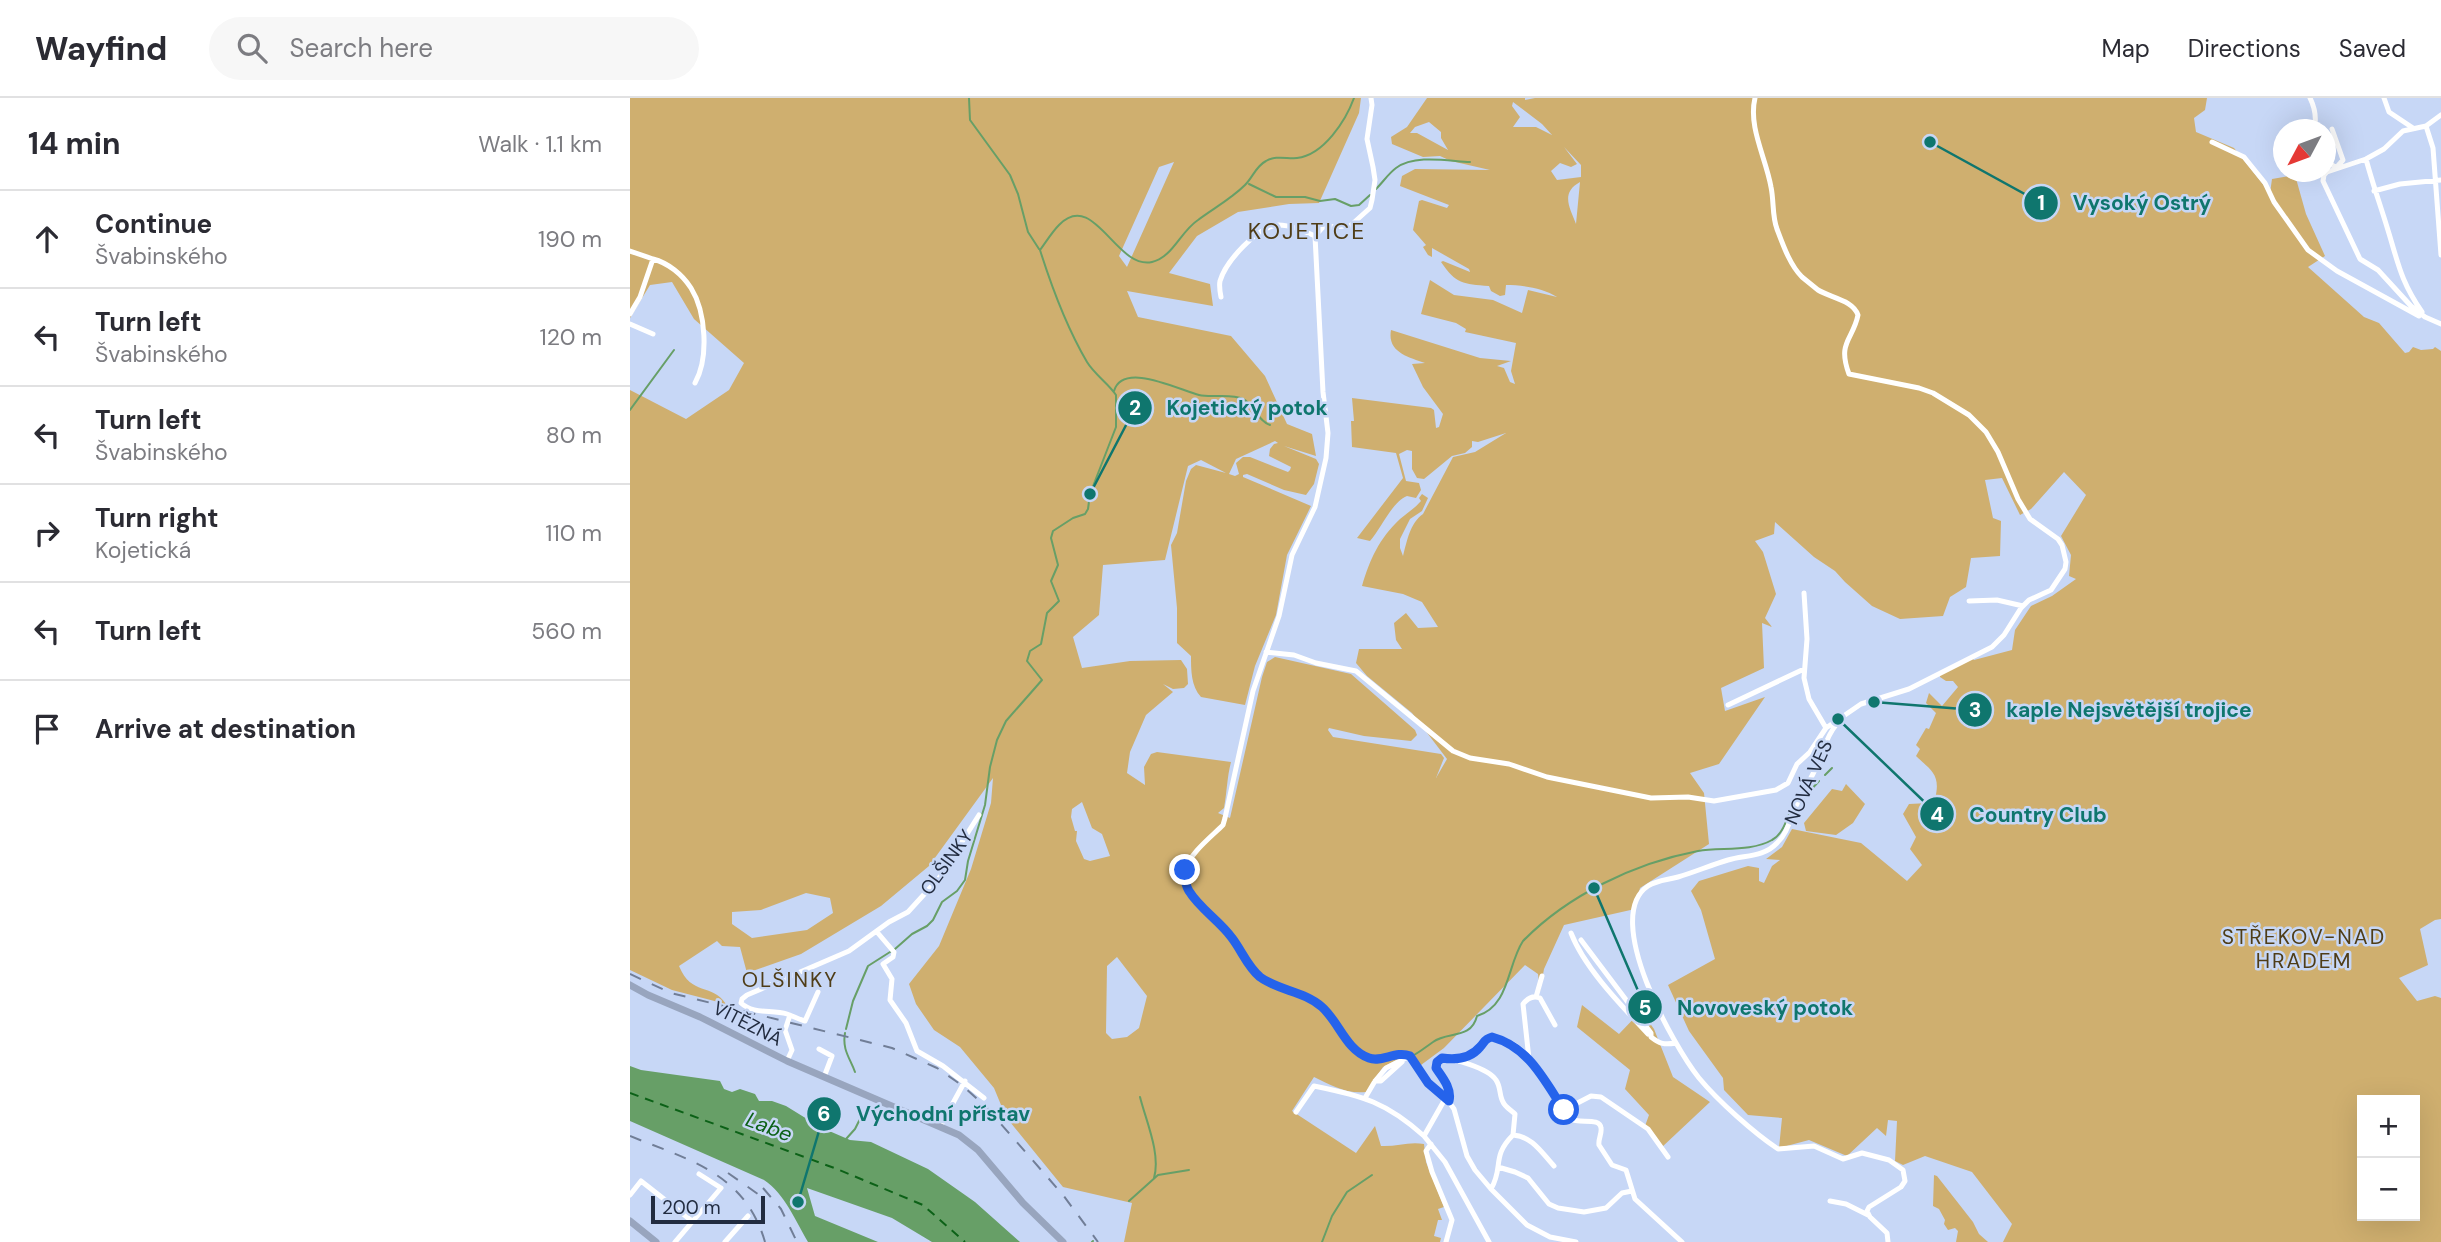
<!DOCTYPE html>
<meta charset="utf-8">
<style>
body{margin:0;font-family:"DM Sans",sans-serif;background:#f7f7f7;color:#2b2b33}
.controls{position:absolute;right:21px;bottom:21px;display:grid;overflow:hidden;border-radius:0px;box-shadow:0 7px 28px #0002}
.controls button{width:63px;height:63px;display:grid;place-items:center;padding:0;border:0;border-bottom:2px solid #e1e1e2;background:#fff;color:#2b2b33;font:35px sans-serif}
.compass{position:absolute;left:1643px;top:21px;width:63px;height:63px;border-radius:50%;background:#fff;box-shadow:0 7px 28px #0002;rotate:229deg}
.scale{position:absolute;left:21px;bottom:18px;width:114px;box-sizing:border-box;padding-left:7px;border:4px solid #222c40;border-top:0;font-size:19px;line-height:24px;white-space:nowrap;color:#222c40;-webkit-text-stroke:5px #c7d7f6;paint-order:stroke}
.stop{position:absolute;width:21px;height:21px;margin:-16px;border:5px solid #2563eb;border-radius:50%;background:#fff}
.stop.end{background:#2563eb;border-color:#fff;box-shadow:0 2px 7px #0008}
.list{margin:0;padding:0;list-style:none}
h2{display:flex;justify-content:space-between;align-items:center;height:91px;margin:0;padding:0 28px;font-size:30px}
h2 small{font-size:23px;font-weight:400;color:#7c7c81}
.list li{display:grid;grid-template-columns:46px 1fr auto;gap:21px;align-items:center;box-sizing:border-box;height:98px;padding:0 28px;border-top:2px solid #e1e1e2}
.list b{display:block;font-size:26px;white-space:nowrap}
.list p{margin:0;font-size:23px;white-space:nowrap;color:#7c7c81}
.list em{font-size:23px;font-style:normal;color:#7c7c81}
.icon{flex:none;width:38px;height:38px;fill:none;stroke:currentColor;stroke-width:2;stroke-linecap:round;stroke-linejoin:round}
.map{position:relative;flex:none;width:1811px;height:1144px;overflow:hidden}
header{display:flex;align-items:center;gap:42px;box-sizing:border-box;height:98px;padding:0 35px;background:#fff;border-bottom:2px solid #e1e1e2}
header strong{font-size:33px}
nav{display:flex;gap:38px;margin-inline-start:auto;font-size:24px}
.search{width:490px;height:63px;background:#f7f7f7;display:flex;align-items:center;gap:18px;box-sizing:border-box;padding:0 24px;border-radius:38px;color:#7c7c81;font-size:26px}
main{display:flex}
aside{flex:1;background:#fff}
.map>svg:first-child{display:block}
.green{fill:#cfaf6f;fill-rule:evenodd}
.water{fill:#679f67}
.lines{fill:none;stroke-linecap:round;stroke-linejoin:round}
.stream{stroke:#679f67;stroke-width:2}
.ferry{stroke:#0c6117;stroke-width:2;stroke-dasharray:9 7;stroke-linecap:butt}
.minor{stroke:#fff;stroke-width:5}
.major{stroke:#98a5be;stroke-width:7}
.rail{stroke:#717e97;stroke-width:2;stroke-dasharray:12 12;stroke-linecap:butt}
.route{stroke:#2563eb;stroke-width:9}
.labels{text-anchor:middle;stroke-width:5;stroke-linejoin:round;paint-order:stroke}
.street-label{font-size:19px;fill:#222c40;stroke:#c7d7f6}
.neighbourhood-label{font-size:21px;letter-spacing:2px;fill:#4f3d17;stroke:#c7d7f6}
.water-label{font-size:21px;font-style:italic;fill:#0c6117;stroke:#c7d7f6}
.quarter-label{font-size:23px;letter-spacing:2px;fill:#4f3d17;stroke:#c7d7f6}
.leader{fill:none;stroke:#0f766e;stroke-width:2.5}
.callout-dot{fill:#0f766e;stroke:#c7d7f6;stroke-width:2.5}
.mark-label{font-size:21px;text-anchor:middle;font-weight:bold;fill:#fff}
.callout-label{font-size:21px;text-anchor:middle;font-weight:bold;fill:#0f766e;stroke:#c7d7f6;stroke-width:5;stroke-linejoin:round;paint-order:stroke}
</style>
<header>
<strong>Wayfind</strong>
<div class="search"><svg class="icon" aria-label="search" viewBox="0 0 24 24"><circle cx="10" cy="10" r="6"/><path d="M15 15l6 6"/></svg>Search here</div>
<nav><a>Map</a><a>Directions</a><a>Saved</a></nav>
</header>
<main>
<aside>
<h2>14 min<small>Walk · 1.1 km</small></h2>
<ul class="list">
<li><svg class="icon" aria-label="ahead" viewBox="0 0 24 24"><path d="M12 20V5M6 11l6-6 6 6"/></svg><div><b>Continue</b><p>Švabinského</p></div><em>190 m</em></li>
<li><svg class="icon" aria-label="left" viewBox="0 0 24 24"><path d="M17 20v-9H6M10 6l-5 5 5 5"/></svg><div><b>Turn left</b><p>Švabinského</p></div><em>120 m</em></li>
<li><svg class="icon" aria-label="left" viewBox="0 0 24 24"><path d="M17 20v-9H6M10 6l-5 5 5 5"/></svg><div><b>Turn left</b><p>Švabinského</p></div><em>80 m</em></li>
<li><svg class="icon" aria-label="right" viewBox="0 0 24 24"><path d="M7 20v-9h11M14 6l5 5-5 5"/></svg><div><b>Turn right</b><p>Kojetická</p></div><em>110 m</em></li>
<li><svg class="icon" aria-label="left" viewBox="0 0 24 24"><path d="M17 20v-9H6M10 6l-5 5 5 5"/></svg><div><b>Turn left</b></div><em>560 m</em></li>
<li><svg class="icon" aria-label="arrive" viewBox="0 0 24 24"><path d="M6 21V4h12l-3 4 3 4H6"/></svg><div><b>Arrive at destination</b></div></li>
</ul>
</aside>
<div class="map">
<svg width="1811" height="1144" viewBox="0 0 1811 1144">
<rect width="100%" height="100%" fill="#c7d7f6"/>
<!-- green -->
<path class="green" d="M0,0h731l-2,15 -40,90 -30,1 -51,8 -41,24 -28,37 41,11 3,22 -86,-15 11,26 93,19 34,40 22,48 25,10 4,22 -32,-10 32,13 3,5 -5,20 -8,11 -22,-5 -37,-16 -4,1v2l68,29 -24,49 -11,60 -21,51 -10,39 -44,-8c-10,-11 -10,-27 -10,-41l-14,-13v-35l-6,-63 6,-12 9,-52 5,-12 5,-4 30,8 -25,-13 -13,6 -23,94 -62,5 -4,50 -26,22 9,31 48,-7 51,-1 6,9 1,15 -4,4 -11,1 -10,-5 10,8 -27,23 -16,37 -3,21 18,12 -1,-18 7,-13 6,-2 74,10c-4,15 -4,30 -7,46l-6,5 12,5 32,-141 5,-15 8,-5 76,17 64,56 2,5 -6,6 -47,-5 -35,-8 -1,2 5,7 108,17 3,4 -8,20 11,-19 -35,-46 -45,-37 -11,-13 3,-14h43l-6,-9 -2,-17 12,-10 12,15 20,-1 -16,-25 -19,-8 -41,-8c8,-27 17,-47 38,-67 7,-6 14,-10 21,-18l-2,-3 3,-4 6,4 -6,13 -12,8 -10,20v9l3,8c4,-15 7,-33 20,-42l30,-57 22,-5 31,-19 -28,9 -6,-1v6l-7,6 -13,3 -28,23 -7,-1 -5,-9v-18l-5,-1 -8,4 7,27 13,2 2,7 -5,8 -9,-2c-15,6 -25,31 -37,45l-13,-3 46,-60 -7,-25 -44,-6 -1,-26h3l-2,-23 79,10 3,2 2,18 3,-1 4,-13 -20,-27 -11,-23 13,-1c-17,-6 -38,-11 -34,-33l89,28 31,3 -14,5 7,2 6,14 5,2 -4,-13 5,-28 -51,-11 1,-3 -10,-6 -35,-9 9,-34 24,15 39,5 29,13 6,-23 29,7c-14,-9 -35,-12 -51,-12l-1,10 -5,1 -9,-5 -2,-5c-26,-2 -33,-2 -48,-24l2,-1 27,11 -1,-3 -37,-21v9l-4,-2 -5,-8 3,-2 -13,-15 6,-29 3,-1 25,8 2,-3 -49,-19 2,-10 13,-7 75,1 -39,-9 -11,-5 -17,1 -31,-13 -1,-7 16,-10 20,-29h98v2l10,-2h672l-2,12 -11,8 2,14 38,16 36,45 2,-14 23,-4 11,39 19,42 -17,11 56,50 15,6 26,30 4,-1 4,-5 8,3 12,-1 2,-2 6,4v568l-6,1 -15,9 8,36 -29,13 18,23 18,-5 6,2v244h-438l9,-18 -40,-52 -47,-16 -22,9 -8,-4 2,-40 -9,-1 -2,16 -9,-8 -30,28 -38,-16 -30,8 3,-30 -34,-3 -24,-25 -1,-12 -34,-47 -21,-46 47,-26 -14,-49 -10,-19 8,-10 49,-15 11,2v13l5,2 8,-17 8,-6 -14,-1 16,-12 10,-18 69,14 46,38 15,-16 -12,-16 6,-12 -13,-23 6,-10 20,-1 6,3 -1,4 -14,6 7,11 14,-11 1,-12 -7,-5c6,-24 -3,-28 -19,-43l4,-7 -4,-4 10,-17 3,1 7,-16 -10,-10 3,-10 13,13 16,-19 -5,-6h-7l-6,-4v-4l32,-15 2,2 38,-10 3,-20 16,-24 21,-10 24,-17 -7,-3 2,-21 -10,-19 25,-41 -22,-23 -33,37 -11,6 -18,-37 -17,2 8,38 8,3 -1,35 -29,2 -5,29 -16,10 -7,19 -43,3 -28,-13 -27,-24 -10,-11 -21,-14 -39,-35 -1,12 -19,7 8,11 13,42 -11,24 7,9 -10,-4 2,45 -43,20 4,23 40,-14 -46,67 -29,9 14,20 5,51 -69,44 -5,21 -71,16 -20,44 -4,22 -2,-17 -13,-9 -81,83 -23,17 -13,-11 -25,13 -17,25c-21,2 -35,-7 -52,-15l-22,34 64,42 19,-27 6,20c15,1 28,-5 43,-2l2,18 18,45 -6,2 4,11h-4l-4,16 7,2 -1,4h-316l8,-39 -69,-16 -57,-70 -12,-29 -34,-41 -26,-17 -18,-26 -7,-20 30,-38 32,-77 20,-66 2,-25 -64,88 -48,40 -80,48 -54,19 -7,-26 -18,-1 -5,-5 -38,25c13,31 32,16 47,38l-54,-14 -42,-20v-580l56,29 43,-29 15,-27 -50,-44 -22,-37 -22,3 -20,33zM883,4l29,22 10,11 -16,-8h-23l7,-10 -8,-11zM799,24l12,10v6l7,12 -31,-17h-7l5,-6zM934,49l17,18v12l-24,3 -6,-9 9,-8 11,4 6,-3zM544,64l-47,105 -8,-11 40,-89zM950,84l-4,42c-6,-16 -16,-31 4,-42zM645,343l3,2 -4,1 -4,5 -1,7 22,11 -1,3 -2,2 -38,-15h-7l-7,6 3,11 -4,2 -6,-2 7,-15zM452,704l10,26 10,6 8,22 -20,5 -6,-2 -8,-18 1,-10h-2l-4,-14 1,-8zM176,795l24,5 3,15 -26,17 -55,8 -20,-14v-12l29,-2zM487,859l30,39 -8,32 -12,9 -15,2 -6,-6 1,-67zM1732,1002h53v116h-53z
M1216,686l19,20 -12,19 -17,12 -30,-4 -2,-8 28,-34 10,2z
M952,907l37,29 22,-23 13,18 19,48 37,25 -49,46 -16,-22 4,-11 -24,-26 5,-19 -53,-43z
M1304,1077l3,1 36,46 6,12 9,8h-32l2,-11 -3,-3 -7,2 -4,-6 1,-4 -6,-11 -6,-3z"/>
<!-- water -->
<path class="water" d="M0,968l11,4 79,11 4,8 8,3 8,-3 15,5 4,7h13l14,5 34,21 30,13 21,2 57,27 47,33 45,40h-88l-40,-24 -85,-30 8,28 63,26h-70c-13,-22 -23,-48 -44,-62l-134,-59z"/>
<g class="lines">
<!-- stream -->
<path class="stream" d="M339,0l1,22 40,55 8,19 10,38 11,17
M619,86l27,13h29l15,4 15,-2 16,7 8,-1 11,-10
M746,91c7,-7 13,-16 20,-21 19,-14 52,-7 74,-6
M484,293c9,-30 65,-1 85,4 13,3 32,-2 44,4 11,6 15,22 27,26
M0,312l44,-60
M1195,677l7,-7
M1169,705l20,-22
M265,851l17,-15 15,-8 6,-6 9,-18 15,-11 8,-11 3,-19 17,-56 5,-38 7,-27 9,-19 36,-41 -15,-19 3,-10 11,-7 6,-31 12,-12 -8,-20 7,-16 -7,-27 2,-7 20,-13 12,-4 3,-5 2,-15 26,-67v-32c-8,-12 -21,-20 -29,-33 -20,-34 -35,-74 -47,-112 6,-8 12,-18 19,-25 35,-36 57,45 93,37 21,-5 28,-30 46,-42 16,-12 33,-21 47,-35 8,-8 11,-19 21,-24 10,-6 21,-2 31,-3 27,-3 49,-38 57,-60
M216,931l7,-28 15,-35 22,-14
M215,935c-3,17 5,25 10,39
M784,957c7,-4 13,-9 19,-13 15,-11 38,-2 44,-26 33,-10 30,-51 46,-75 45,-46 112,-78 175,-90 23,-4 53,1 74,-11 13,-7 15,-25 22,-36
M510,999c6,24 21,57 14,81
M216,1041l9,-10 6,-12
M499,1103l29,-26 31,-5
M462,1144l1,-1
M692,1144l10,-26 15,-24 25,-17"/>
<!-- ferry -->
<path class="ferry" d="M0,995l207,76 86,36 42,37"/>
<!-- minor -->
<path class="minor" d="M741,0l1,7 -5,34 6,28 2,13 -3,20 -2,8 -20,18 -27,1 -8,9 8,156 5,41 -2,25 -11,49 -23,48 -13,61 -26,75 -28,127 -2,7c-12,12 -33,28 -38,45 -7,24 34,50 47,67 10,13 14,29 28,39 17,13 41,15 58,28 19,14 27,45 51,54 13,5 27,-8 41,-2l18,27 21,19 5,7 13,47 8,14 16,19 36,36 23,12 26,5
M1680,0c5,10 7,20 4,32
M1754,0l5,14 24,16
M1811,17l-15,11 -23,5 -19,18 -18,10 -39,13 -3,3 -1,6 37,78 18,11 33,36 14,11 16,7
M1796,28l7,22 8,107
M1582,44l32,15 21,26 9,19 34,48 29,21 82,45
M1736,61c6,23 14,45 21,68 11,35 13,53 35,85
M1696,62l10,8 7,-8 -11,-31
M1744,93l26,-7 41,-4
M0,153l23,8
M591,199c-1,-5 -2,-11 -1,-16 6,-20 37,-54 58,-56 13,0 26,6 37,11
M0,216l10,-17 13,-38c15,4 29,15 38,29 15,24 18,70 4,95
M0,226l23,10
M1174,495l3,46 -3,39 5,21 17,29
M1339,503l28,-1 26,6
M636,554l28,3 22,8 40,8 97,80 17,7 39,6 38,13 104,21 37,-1 26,4 62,-11 12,-7 9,-19 13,-12 16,-24 35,-24 48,-15 83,-42 12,-12 17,-27 8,-8 22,-10 14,-21 1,-7 -4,-17 -4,-6 -28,-20 -12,-20 -20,-47 -12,-20 -17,-17 -36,-22 -14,-5 -70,-14c-12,-32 4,-34 9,-59 -5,-15 -27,-17 -40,-25 -5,-4 -11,-9 -16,-13 -12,-12 -19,-32 -25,-48 -5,-13 -3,-28 -6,-42 -5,-29 -23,-60 -16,-89
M1098,607l76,-36
M1206,627c-10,12 -12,25 -18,38 -6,15 -15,28 -22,43 -6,12 -8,27 -19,37 -13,14 -31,12 -49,17 -17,5 -33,12 -50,17 -11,3 -21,3 -30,9 -47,31 26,161 51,192 19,23 55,55 79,71l36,-3 29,13 19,-6 27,7 14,10 2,11 -4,6 -32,20 -2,4 3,6 17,16 1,9
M247,834l17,20 -1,5 -10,7 9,15 -2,21 16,23 11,28 26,15 41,32
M941,835c14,36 51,73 77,101
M951,842l70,93v4c9,7 13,8 25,6
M188,894l-13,29c-7,-2 -12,-5 -18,-7 -15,-5 -33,1 -46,-11l1,-4 5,-4 102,-44 40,-29 19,-10 31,-34 40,-63
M906,899l6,-21
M189,951l13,7 -8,21
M899,961l-6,-55c4,-5 10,-9 17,-6l15,27
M157,963l5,-11 -7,-20 5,-15
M826,963l22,-11 10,-13c41,-1 63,54 82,82 10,5 30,-2 31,9 1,6 -3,11 -2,17l13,20 14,5 9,29 47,43
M745,983h6l21,-19
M735,1000l10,-17 11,-13 24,-12
M815,1001l-21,37 21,26 44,80
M819,1004c3,-14 -6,-24 -13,-34l3,-8c12,-4 50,9 57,20 5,7 3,15 7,22 2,5 8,8 12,12l-2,21
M934,1012l27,-14 10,1 47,32 20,28
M666,1014l18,-26c49,10 72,16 110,50
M311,1027l24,-44
M883,1037c19,1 29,18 41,31
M801,1046l-5,7 6,21 20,48 -6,22
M868,1069l17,5 13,6 21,26 9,4 26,4 22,-4 16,-15 10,-2
M861,1091c13,-22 0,-32 22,-54
M0,1097l11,-14 51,40
M1200,1103l16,3 22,11
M45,1144l46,-54 -22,-14
M95,1144l23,-26"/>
<!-- major -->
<path class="major" d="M0,887l18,10 52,22 87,44 172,74 19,15 45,53 40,39
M0,1123l26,21"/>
<!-- rail -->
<path class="rail" d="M0,876l41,19 221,55 45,20 26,18 24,22 76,87 35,47
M0,1038c59,24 115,37 135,106
M98,1075l37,26
M133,1090l18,21 16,33"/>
</g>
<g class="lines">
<!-- route -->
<path class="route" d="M555,772c-1,8 0,14 4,21 11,18 31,30 43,47 10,13 15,28 28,39 19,14 44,14 62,30 17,15 24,43 47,51 13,5 27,-8 41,-2l18,27 21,18c3,-12 -6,-23 -13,-33l1,-6 5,-4c13,2 28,1 38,-11 5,-5 4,-8 12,-10 37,10 52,43 72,73"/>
</g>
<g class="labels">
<!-- street labels -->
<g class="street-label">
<text transform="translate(1178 684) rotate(-66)" y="7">NOVÁ VES</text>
<text transform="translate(316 764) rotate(-54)" y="7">OLŠINKY</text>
<text transform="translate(118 925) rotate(27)" y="7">VÍTĚZNÁ</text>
</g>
<!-- neighbourhood labels -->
<g class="neighbourhood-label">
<text x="1674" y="846">STŘEKOV-NAD<tspan x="1674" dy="24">HRADEM</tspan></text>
<text x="160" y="889">OLŠINKY</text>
</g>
<!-- water labels -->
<g class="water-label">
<text transform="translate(139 1029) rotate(21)" y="7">Labe</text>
</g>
<!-- quarter labels -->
<g class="quarter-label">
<text x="677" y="141">KOJETICE</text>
</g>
</g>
<!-- callouts -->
<path class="leader" d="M1300 44L1411 105M460 396L505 310M1244 604L1345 612M1208 621L1307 716M964 790L1015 909M168 1104L194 1016"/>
<g class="callout-dot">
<circle cx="1300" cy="44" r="7"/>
<circle cx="460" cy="396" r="7"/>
<circle cx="1244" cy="604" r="7"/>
<circle cx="1208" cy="621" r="7"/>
<circle cx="964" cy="790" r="7"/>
<circle cx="168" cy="1104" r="7"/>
<circle cx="1411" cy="105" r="18"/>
<circle cx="505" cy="310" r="18"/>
<circle cx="1345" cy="612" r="18"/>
<circle cx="1307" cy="716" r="18"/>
<circle cx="1015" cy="909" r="18"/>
<circle cx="194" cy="1016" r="18"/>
</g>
<g class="mark-label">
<text x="1411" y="112">1</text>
<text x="505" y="317">2</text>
<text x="1345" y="619">3</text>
<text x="1307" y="724">4</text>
<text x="1015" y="917">5</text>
<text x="194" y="1023">6</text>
</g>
<g class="callout-label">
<text x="1512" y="112">Vysoký Ostrý</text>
<text x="617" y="317">Kojetický potok</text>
<text x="1499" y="619">kaple Nejsvětější trojice</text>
<text x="1408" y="724">Country Club</text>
<text x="1135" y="917">Novoveský potok</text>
<text x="313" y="1023">Východní přístav</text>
</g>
</svg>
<div class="controls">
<button>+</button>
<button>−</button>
</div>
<svg class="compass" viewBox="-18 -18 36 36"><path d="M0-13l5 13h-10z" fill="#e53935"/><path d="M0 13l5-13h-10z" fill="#7c7c81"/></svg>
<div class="scale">200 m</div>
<div class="stop" style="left:934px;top:1012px"></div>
<div class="stop end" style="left:555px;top:772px"></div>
</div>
</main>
